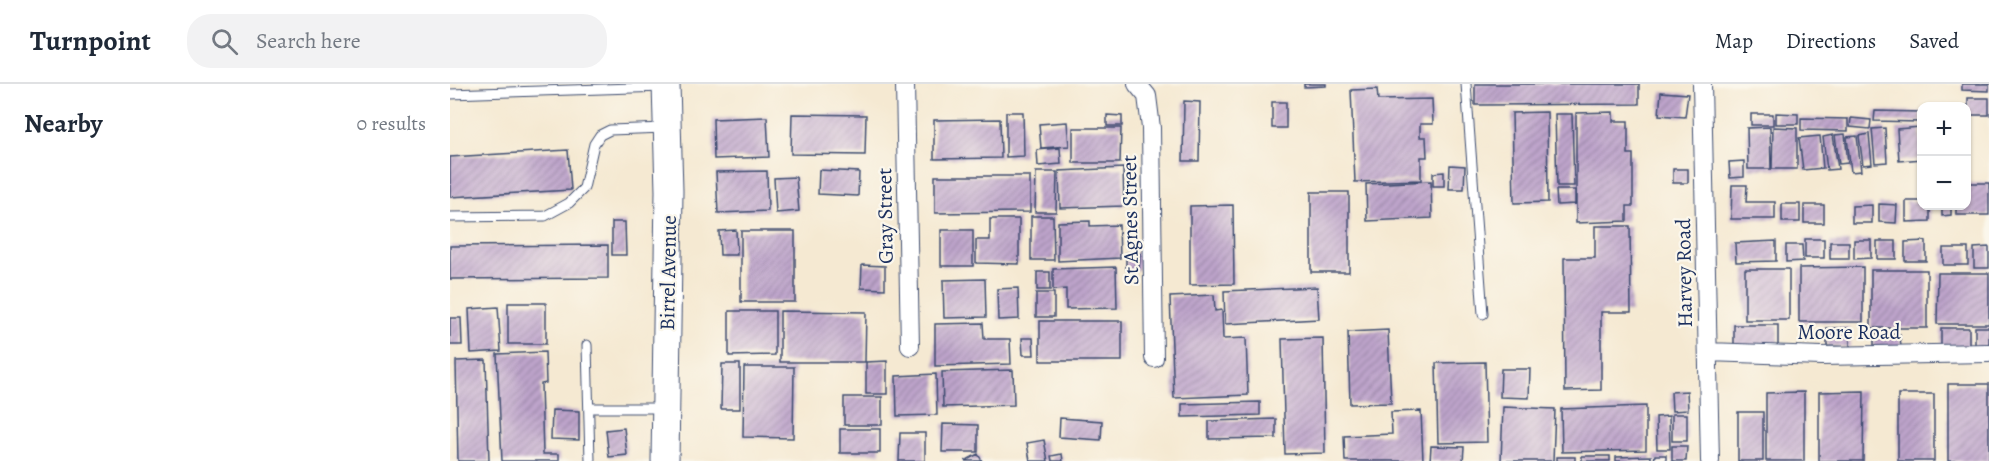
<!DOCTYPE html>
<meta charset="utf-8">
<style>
body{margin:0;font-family:Alegreya,serif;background:#f2f2f3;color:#1f2937}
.controls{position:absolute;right:18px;top:18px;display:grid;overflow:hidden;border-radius:12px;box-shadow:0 2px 4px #0004}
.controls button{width:54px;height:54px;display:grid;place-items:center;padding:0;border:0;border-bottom:2px solid #e0e1e3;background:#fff;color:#1f2937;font:30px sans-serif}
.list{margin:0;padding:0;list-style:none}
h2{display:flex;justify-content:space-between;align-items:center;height:78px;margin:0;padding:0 24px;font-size:26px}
h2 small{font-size:20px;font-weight:400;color:#747a83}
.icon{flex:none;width:33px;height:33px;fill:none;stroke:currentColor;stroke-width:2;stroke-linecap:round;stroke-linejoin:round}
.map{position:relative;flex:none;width:1539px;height:377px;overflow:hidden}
header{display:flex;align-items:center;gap:36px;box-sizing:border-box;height:84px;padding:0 30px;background:#fff;border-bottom:2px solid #e0e1e3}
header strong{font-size:28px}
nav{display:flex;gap:33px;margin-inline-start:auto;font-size:21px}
.search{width:420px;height:54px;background:#f2f2f3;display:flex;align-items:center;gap:15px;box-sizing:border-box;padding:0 21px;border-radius:24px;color:#747a83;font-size:22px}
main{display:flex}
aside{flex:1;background:#fff}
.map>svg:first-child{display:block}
.building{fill:url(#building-hatch)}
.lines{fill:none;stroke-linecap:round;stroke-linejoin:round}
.lane-casing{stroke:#3c4b6f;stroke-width:11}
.street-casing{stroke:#3c4b6f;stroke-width:20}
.secondary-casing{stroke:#3c4b6f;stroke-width:29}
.lane{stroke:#fff;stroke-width:9}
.street{stroke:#fff;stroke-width:18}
.secondary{stroke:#fff;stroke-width:27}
.labels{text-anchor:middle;stroke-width:4.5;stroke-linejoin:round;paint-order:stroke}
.street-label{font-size:21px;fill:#1b2f5e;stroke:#fbf7ec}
</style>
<header>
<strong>Turnpoint</strong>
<div class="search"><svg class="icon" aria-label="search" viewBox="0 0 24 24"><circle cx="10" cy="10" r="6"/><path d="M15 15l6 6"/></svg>Search here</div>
<nav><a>Map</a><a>Directions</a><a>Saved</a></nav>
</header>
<main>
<aside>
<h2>Nearby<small>0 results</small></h2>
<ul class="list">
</ul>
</aside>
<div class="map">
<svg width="1539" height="377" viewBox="0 0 1539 377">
<defs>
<pattern id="building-hatch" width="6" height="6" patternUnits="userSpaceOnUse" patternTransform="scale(1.5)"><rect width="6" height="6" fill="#bea4cb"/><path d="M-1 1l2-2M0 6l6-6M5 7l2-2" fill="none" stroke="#9a86a8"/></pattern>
</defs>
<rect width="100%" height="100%" fill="#fbf7ec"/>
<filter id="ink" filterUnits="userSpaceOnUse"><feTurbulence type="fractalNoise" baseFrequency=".0167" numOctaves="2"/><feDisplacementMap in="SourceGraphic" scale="12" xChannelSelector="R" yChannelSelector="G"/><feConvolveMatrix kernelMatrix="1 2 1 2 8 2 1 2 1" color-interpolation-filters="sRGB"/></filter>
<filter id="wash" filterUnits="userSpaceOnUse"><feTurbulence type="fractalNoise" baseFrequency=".008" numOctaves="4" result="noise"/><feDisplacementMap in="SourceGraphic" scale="24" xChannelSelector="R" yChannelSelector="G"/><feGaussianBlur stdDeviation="1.35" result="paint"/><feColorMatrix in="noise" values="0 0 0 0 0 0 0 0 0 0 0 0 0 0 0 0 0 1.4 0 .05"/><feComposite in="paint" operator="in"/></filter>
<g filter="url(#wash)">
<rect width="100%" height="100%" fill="#f5e9d2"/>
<g id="blocks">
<!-- building -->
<path class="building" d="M854,0h22v2l-22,1z
M1025,0h164v20l-164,1z
M1512,0h27v7l-27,-1z
M927,5l1,11 54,-1 1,25h-13v13h6l1,20h-6v23l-66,2 -4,-92z
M1211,8l27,2 -3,23 -26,-2z
M1518,14h21v17h-21z
M734,17l16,1 -1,59h-16z
M822,18h14v26h-14z
M1425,27l46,1 -1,10 -46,-1z
M556,28h17l1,44 -18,1z
M1097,28l1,90 -34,1 -2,-90z
M1163,28v9h15v33h5v52h-6v15l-51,2v-110z
M1326,29l22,1v10h-22z
M342,30l74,1 -1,40 -74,-1z
M1105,30h17l2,72h-17z
M1301,30h22v11h-22z
M657,31l15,1v10h-15z
M317,33l2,40 -55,2 -1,-40z
M1351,34l47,1v12l-47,-1z
M1401,34l20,2 -1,9 -20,-2z
M550,35l1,39 -67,1v-39z
M617,38l2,24 -28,2 -2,-24z
M1320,43l1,42h-23l-1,-41z
M1323,43l24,1v41h-25z
M1470,43l2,32 -23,2 -2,-32z
M623,44h48l-1,35h-47z
M1435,44l2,34 -12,1 -3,-34z
M1395,50l3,29 -9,1 -4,-29z
M1419,50l3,30 -9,1 -4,-29z
M1383,51l5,34 -11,1 -4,-33z
M1370,52l3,32 -20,2 -4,-32z
M1407,52l4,35 -10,1 -4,-35z
M610,64l1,16 -23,2 -1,-16z
M118,66l3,40 -121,7v-40z
M1294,77v16l-14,1 -1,-16z
M1000,81l15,1 -1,23h-15z
M673,84l1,38 -64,2 -1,-37z
M1223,85h15v14h-15z
M369,86l40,2 -1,24 -40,-2z
M317,87l1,40 -50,2 -2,-41z
M586,88h21l-1,40h-21z
M994,88v14h-11v-13z
M485,92h95v36l-95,1z
M346,93l3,34 -23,2 -2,-35z
M981,97l1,37 -65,3 -1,-37z
M1516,99h23v32h-33v-9h10z
M1282,101h15l-1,17h29v17h-44z
M1106,106h19v14l-18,1z
M861,108h38v80h-38z
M1456,117h16v5h8v15l-24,1z
M1332,120h18v18h-18z
M1429,120l18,1 -1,18 -17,-1z
M783,121l1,79 -44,1v-79z
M1354,121h20v18h-20z
M1422,121v18h-20v-17z
M1492,122h9v9l-9,1z
M581,132h22l1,44h-23z
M540,135h29v45l-43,-1v-23h14z
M640,137v5l29,-1 1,33 -62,3v-39z
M162,138h13l1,33h-14z
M1145,142h35l1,86h-30v78l-36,1 -1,-133h31z
M286,146l1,25h-17l-1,-24z
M491,146h32v36h-32z
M291,147h54v71h-54z
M1355,155h19v19h-19z
M1404,156h17v18l-17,1z
M1326,157v20l-40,1 -1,-19z
M1427,157h19v18h-19z
M1476,157v20h-21v-19z
M1380,158h19v17h-19z
M158,161v33l-158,1v-33z
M1336,161h16l1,16 -17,1z
M1539,163v21h-15v-20z
M1493,164h25v17h-25z
M676,169h14l-1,17h-13z
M412,181l23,1v23l-24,-1z
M666,183l1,41 -51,1v-20l-13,1v-21z
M1413,183v55h-64v-54z
M1295,185h44v51h-44z
M1421,186h56v58h-56z
M587,188h13v18h-13z
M1488,189h51v51h-52z
M535,195l1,38 -42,1 -1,-38z
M867,203l2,32 -94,5 -1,-33z
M568,204l1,31 -21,1 -1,-31z
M586,209h18v24h-18z
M764,211l1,16 7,-1 1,29 23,-1 2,57 -74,3 -4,-101z
M58,219h38v41h-38z
M48,223l3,44 -30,2 -2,-44z
M279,227h46v44l-46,1z
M330,227l86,1 -1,50h-85z
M0,234h11l1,27h-12z
M590,237h82v40h-82z
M533,239l1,16h26l1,25 -76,2v-42z
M1284,241h44v22h-44z
M1525,243h14v21h-14z
M1377,244h23v19l-23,-1z
M1491,244h28v19h-28z
M938,246l3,73 -41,1 -2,-72z
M1424,250h26l1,15h-27z
M572,254h11l1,17h-11z
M873,254l2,115 -40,1 -3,-115z
M95,268l1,31 -5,1 2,70h16v7h-57l-5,-107z
M36,276l3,101h-31l-2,-100z
M437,277v33h-21v-32z
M1035,278l2,80 -49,1 -2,-80z
M272,280h18v45h-19z
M294,283h50l-1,71 -50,-1z
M1051,285h29l-1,29 -29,-1z
M563,286l1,35 -71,2 -1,-35z
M486,290l1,41 -40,1 -1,-40z
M1498,300h41v77h-41z
M1237,307l1,19 -16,1 -1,-19z
M1414,307l-1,70h-44v-69z
M1354,308v69h-38v-68z
M1448,310h36v67h-36z
M394,313h38v28h-38z
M810,318v13l-78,2v-13z
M1196,322v44l-84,2 -1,-43z
M1053,323l52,2 -2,52h-52z
M102,326l27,1v29l-28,-1z
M971,327l2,50h-78l-1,-25 48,-2 -1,-22z
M1288,328h25v49h-25z
M1222,330h15v27h-15z
M1219,332l1,33h-13l-1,-32z
M610,334l42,3 -1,19 -42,-3z
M826,335v19l-67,1v-18z
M493,340l35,1v27h-36z
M174,344l3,27 -18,2 -3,-27z
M390,345h40v24h-40z
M450,349h25v28h-26z
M594,356l4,21h-18l-3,-18z
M981,362l33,1 -1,14h-33z
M1222,362h15l-1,15h-14z
M528,370l4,7h-17z
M612,370l1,7h-11l-1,-5z
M1205,371h11v6h-12z
M1132,372h28v5h-28z
M1201,372v5h-35v-4z
M1107,373h18v4h-18z"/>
</g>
</g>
<g filter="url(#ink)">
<use href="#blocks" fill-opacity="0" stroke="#3c4b6f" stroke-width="1.5"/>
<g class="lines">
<defs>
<path id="lane" d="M1016,0l17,230
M0,10l214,-7
M0,133l95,-1 24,-13 15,-15 10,-44 6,-9 10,-5 55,-2
M137,261l3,116
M140,324h74"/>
<path id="street" d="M455,0l5,262
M687,0l10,12 4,32 3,230
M1252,0l8,377
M1258,268l113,4 168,-3"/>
<path id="secondary" d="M215,377l4,-270 -3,-107"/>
</defs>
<!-- lane casing -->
<use href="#lane" class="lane-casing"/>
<!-- street casing -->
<use href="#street" class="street-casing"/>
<!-- secondary casing -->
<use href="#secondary" class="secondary-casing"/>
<!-- lane -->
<use href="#lane" class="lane"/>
<!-- street -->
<use href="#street" class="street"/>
<!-- secondary -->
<use href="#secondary" class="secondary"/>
</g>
</g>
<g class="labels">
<!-- street labels -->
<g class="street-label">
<text transform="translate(435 132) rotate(-91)" y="7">Gray Street</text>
<text transform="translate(680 136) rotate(-91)" y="7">St Agnes Street</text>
<text transform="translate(218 189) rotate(-89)" y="7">Birrel Avenue</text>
<text transform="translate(1234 189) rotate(-91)" y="7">Harvey Road</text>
<text x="1399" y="255">Moore Road</text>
</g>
</g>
</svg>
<div class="controls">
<button>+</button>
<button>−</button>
</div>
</div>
</main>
